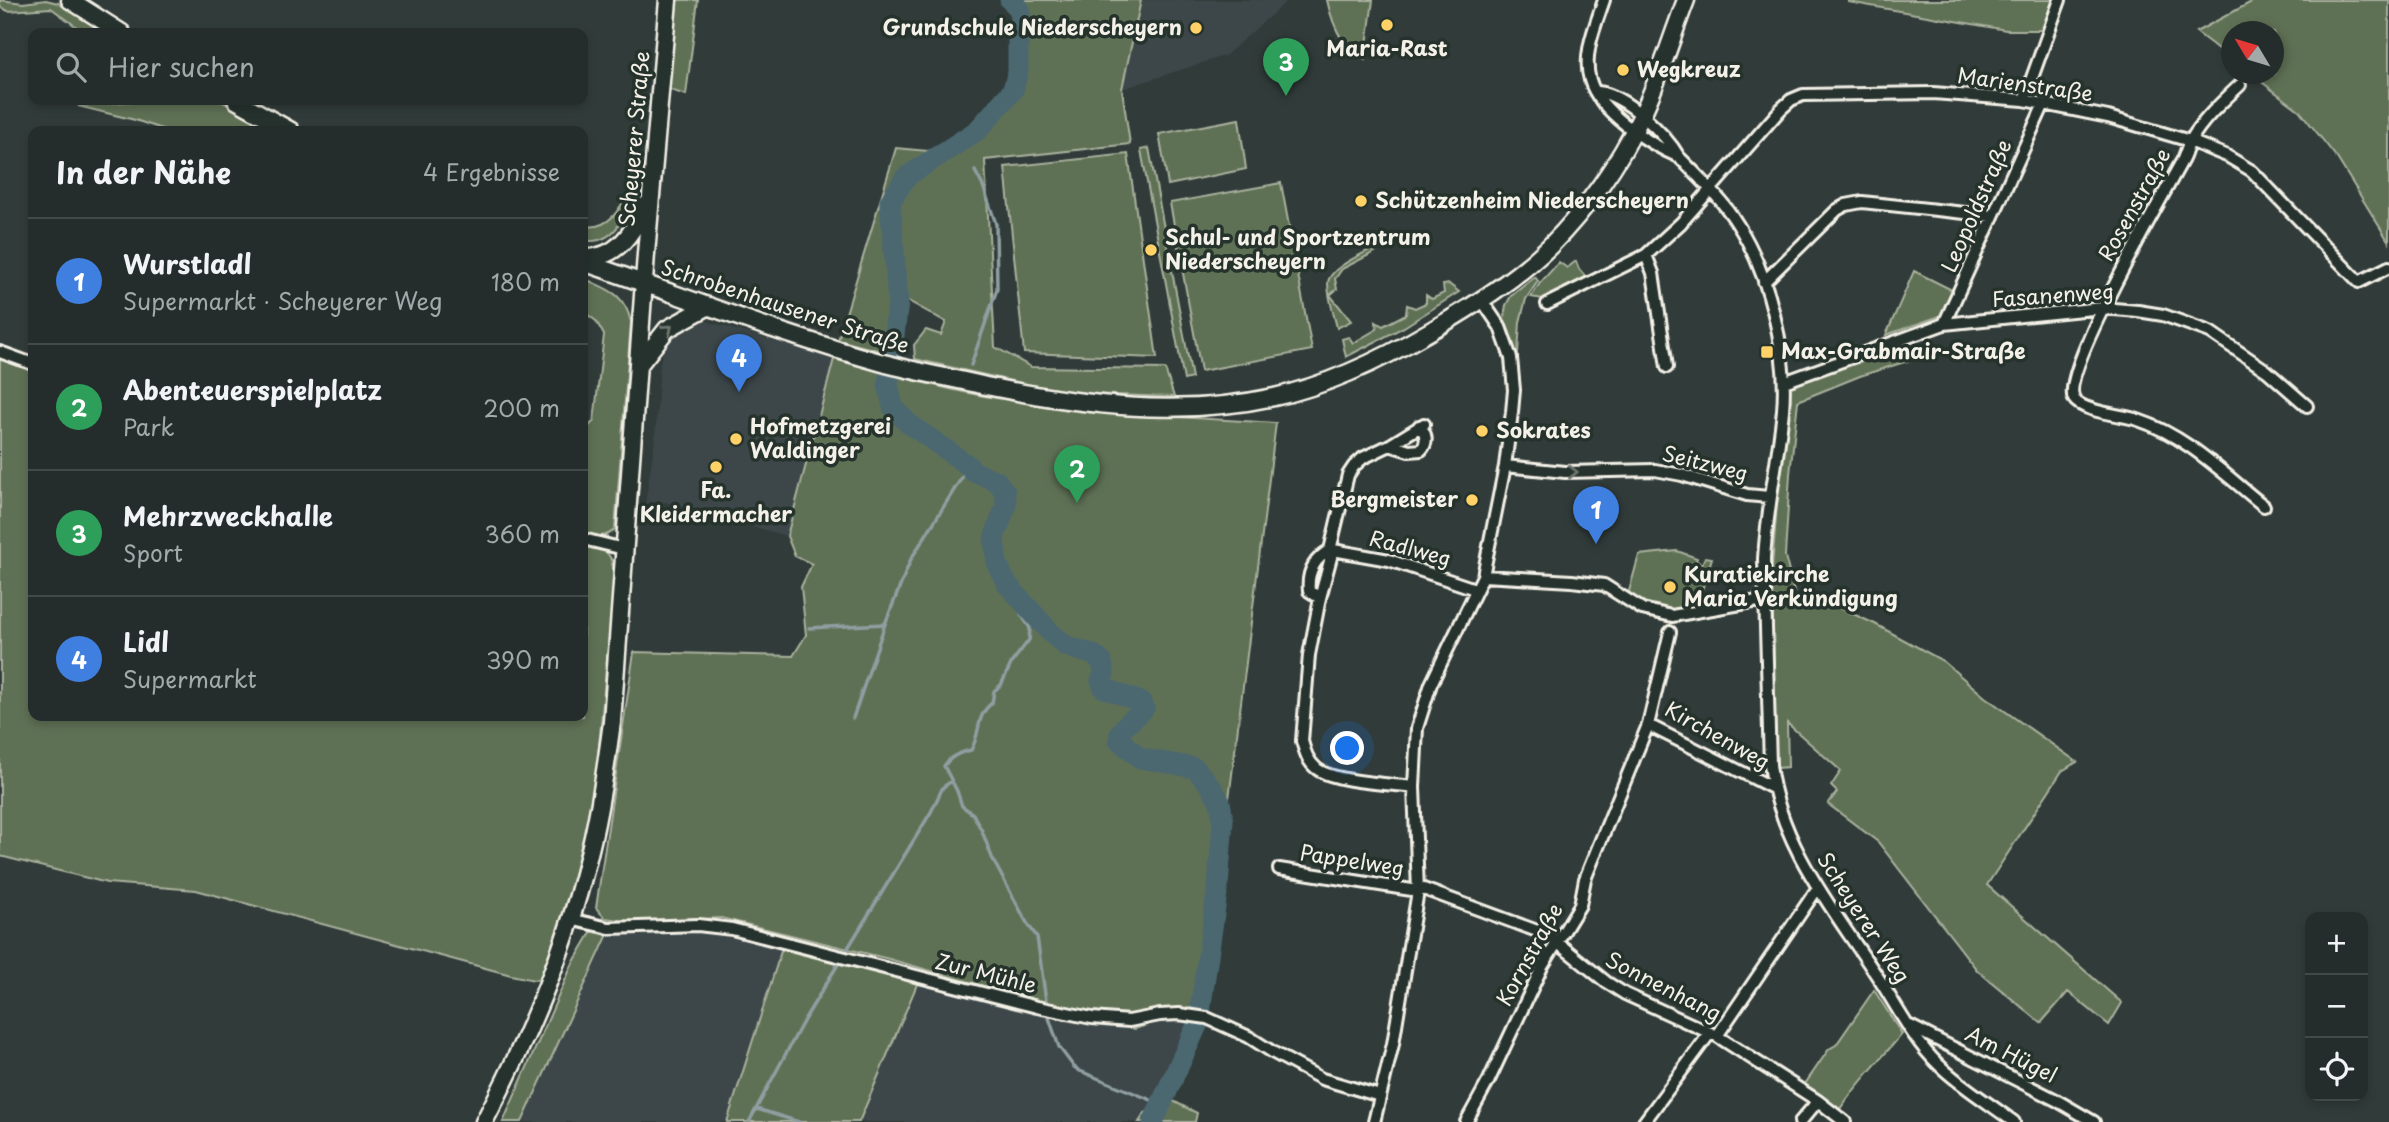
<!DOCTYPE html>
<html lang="de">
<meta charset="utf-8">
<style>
body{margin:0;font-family:"Playpen Sans",sans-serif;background:#2d3534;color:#f1f3f6}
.controls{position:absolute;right:21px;bottom:21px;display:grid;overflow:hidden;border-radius:14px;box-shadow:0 4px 10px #0003}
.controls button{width:63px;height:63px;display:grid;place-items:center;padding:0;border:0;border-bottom:2px solid #424948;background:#252d2c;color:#f1f3f6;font:35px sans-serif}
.compass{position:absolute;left:2221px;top:21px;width:63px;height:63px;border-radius:50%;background:#252d2c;box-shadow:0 4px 10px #0003;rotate:308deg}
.you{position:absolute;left:1348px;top:749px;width:24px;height:24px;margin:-18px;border:5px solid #fff;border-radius:50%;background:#1a73e8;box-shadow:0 0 0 10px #1a73e833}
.badge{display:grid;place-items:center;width:46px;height:46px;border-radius:50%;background:#d6ab8b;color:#fff;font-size:23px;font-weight:700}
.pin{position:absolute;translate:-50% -58px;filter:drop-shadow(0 2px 4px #0008)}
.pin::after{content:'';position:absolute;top:37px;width:24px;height:21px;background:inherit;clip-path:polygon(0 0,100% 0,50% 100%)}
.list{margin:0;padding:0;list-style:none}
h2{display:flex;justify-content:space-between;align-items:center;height:91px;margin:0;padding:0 28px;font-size:30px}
h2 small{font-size:23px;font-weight:400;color:#a3a8a9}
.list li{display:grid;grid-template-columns:46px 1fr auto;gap:21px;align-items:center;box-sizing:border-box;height:126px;padding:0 28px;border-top:2px solid #424948}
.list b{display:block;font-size:26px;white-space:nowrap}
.list p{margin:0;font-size:23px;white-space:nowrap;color:#a3a8a9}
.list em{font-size:23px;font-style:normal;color:#a3a8a9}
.icon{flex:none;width:38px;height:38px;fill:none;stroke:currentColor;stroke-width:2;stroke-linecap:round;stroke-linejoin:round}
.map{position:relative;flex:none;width:2389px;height:1122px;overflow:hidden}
.search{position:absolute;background:#252d2c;box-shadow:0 4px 10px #0003;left:28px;top:28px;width:560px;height:77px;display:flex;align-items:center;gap:18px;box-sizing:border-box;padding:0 24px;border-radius:14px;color:#a3a8a9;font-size:26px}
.panel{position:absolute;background:#252d2c;box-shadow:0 4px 10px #0003;left:28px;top:126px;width:560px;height:595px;border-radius:14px}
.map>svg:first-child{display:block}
.built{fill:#3e474a}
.green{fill:#5f7154;stroke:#aab19e;stroke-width:2}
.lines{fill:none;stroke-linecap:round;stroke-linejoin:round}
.stream{stroke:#8f9ea1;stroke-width:3.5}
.river{stroke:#4b6771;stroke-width:21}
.street-casing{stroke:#f4f1e8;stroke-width:16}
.secondary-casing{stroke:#f4f1e8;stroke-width:21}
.street{stroke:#26332d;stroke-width:10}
.secondary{stroke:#26332d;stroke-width:16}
.oneway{stroke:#6e766e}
.poi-dot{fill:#ffd166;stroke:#26332d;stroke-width:2.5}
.labels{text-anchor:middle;stroke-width:7;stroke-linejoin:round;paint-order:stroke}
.poi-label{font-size:21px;font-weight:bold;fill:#f4f1e8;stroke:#26332d;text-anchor:start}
.street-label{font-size:21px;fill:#f4f1e8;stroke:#26332d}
</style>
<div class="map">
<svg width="2389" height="1122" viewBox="0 0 2389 1122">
<rect width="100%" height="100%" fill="#313c3a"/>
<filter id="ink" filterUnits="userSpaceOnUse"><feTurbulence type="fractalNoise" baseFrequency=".0143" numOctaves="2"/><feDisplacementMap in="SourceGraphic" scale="14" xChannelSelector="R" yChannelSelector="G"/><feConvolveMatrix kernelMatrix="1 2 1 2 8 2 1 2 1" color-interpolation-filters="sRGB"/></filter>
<g filter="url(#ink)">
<!-- built -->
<path class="built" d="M1141,0h147l-62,55 -104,34z
M702,320l132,39 -47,177 -122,-34 -22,17 12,-80 5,-76 4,-14 13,-16 -2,-4 17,-8z
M592,931h93l98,14 -56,177h-224l69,-157z
M918,982l216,47 36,-12 31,5 -32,77 -24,14 -6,9h-280z"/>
<!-- green -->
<path class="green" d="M0,0l23,3 23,-3 12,3 49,30h-22l-34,-25 -43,3 -8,-4z
M673,0h25l-12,95 -19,-6z
M1024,0h117l-19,89 8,55 -145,16 10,187 36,20 134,2 9,28 -88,-3 -52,-8 -119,-27 -1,-14 12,-15 15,5 5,-13 -45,-25 -9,-91 8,-19 9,-11 67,-38 26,-22 19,-26 -14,-4 11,-15 1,-16 7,-29z
M1327,0h46l-8,60c-23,-10 -33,-37 -38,-60z
M1848,0h205l-11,30h-36l-158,-28z
M2255,0h134v242l-52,-84 -38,-48 -48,-36h23v-42h-42l-1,27 -35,-27z
M147,100h72l57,31h-108l-33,-11 -57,-14z
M1239,119l7,50 -78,16 -9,-51z
M950,140l-1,3 -45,30 -14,23 -4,27 6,50 -7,79 -47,-12 58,-192 32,3z
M1149,148l43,230 -8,2 -43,-230z
M1128,154l29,204 -133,-5 -19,-186z
M1281,183l31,167 -111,21 -31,-168z
M631,187c-1,26 -17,60 -48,53v-14c26,5 38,-18 48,-39z
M1391,240l1,3 -50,26 -7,10 2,10 -7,6 21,26 -14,7c-3,-14 -9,-30 -9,-45 1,-17 47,-35 63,-43z
M1576,261l3,8 7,8 -43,22 -12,-2 9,-14 19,-21 8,6z
M1914,271l38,19 -12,26 -54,19z
M1535,277l3,4 -12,18 -6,23 -3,46 -5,-30 -8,-20 2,-13 5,-9z
M583,278c25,12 41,14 48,44l-16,207c-9,10 -20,7 -32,5v-102l11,-11 10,-86 -8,-14 -13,-10z
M1449,284l10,8 -55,35 -58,30 -4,-18 7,-2 4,6 24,-14 -1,-7 7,4 23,-12 1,-9 8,3 11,-5v-8l6,4 12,-6 -1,-8z
M1894,351l14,10 -48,15 -62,25 -8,73 -5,82 13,52 40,-1 37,17 68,37 42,36 92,65 -15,9 -75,114 135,118 -13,22 -41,-33 -27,31 -64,-53 -99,-128 -50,-38 9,-12 -6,-6 10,-15 -54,-48 1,44 -10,1 -3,-8 -3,-192 14,-181 35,-16z
M0,356l33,11v349h550v-174c26,9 30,10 31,38l-19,211 -13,65 -35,111 -7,12 -6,1 -23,-5 -315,-85 -89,-7 -107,-27z
M834,359c50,13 98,28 150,37 96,16 194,21 292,27l-75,599 -31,-5 -35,12 -246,-70 -168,-41 -86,4 -30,-4 -9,-10 38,-256 159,4 13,-21 -5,-48 11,-23 -17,-8 -8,-20z
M1677,551l20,7 -1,3 6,3 3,-7 7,1 -16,51c-29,3 -42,-2 -68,-14l11,-40z
M592,931l17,1 -87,190h-19l69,-157z
M783,945l135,37 -59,140h-132z
M1874,990l28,44c-21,25 -44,48 -62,75l-35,-25 24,-35 7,-4z
M1169,1099l28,14 -2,9h-56l6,-9z"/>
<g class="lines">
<!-- stream -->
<path class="stream" d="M971,365l26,-76 -1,-65 -13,-38 -8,-15
M1022,602l-1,12 9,14 -1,12 -17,22 -11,23 -7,6 -2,12c-17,13 -11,31 -21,47 -12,3 -20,6 -27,16l13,25 5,15 11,8 9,17 11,29 34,63 10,14 11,78 11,32 15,20 6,4 81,33
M809,628l76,-4
M853,718l32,-94 26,-65 58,-93
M757,1109l42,13
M749,1122l55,-102 127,-208 12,-25 9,-6"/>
<!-- river -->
<path class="river" d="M1010,0l9,8 2,10 -3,23v30l-5,19 -35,40 -72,47 -16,25 8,100 -10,83 5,22 15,16 61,43 5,6 23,9 8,11 1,14 -12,32 3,26 10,20 44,49 15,13 28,9 8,7 2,12 -3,7 3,7 37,14 3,6c-8,12 -25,17 -25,32l21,18 55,10 17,20 8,14 3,18 -5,66 -18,125 -2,12 -22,49
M1153,1122l21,-46"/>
<defs>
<path id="street" d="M1604,0c-8,24 -22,55 -14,80 9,32 59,64 89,77
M2240,85c-17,16 -37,34 -49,55 -4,6 -5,13 -8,19 -17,32 -124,214 -109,240 8,13 49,16 64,21 49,16 87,55 126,86
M1598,92c26,2 68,42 81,65 21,21 44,43 59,68 31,49 50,128 45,185 -5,50 -16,98 -19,149l6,206c10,81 64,145 107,211 19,29 36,64 61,88 22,22 51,39 76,58
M2024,100l36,-100
M1646,255l7,18 14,94
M1764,282l73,-72 9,-5 16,-3 131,14
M1547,304l99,-49 35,-32 100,-114 10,-9 12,-5 130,-2 91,7 84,17 82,24 37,15 25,15 107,111 30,-15
M1944,324l100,-220
M0,352l33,12
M1784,382l160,-58 158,-16 36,3 25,4 47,17 57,39 40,35
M1390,445l19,6 12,-1c7,-7 6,-17 -2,-24
M1505,466l60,6 90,-2 27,5 65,20 22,2
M583,539l41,10
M1330,550c-16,9 -23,23 -21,41l11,7 13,-48h-3l18,-75 6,-9 9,-8 27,-13 34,-21
M1333,550l56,10 86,29
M1483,576l89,5 32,4 38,24 30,7 92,-16
M1320,598l-11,57 -7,86c3,11 6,21 15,28 18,13 73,15 97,18
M1670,632l-22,93 125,63
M1279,869l139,22
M1418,887l130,48 58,47 19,12 92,42 101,65 27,21
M570,919l39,9 89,-3 34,4 305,78 55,11 37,3 31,-6 19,-1 28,4 42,19 25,16 48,26 58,17
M1910,1026l146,74 38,22
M1717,1036l100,-147
M1374,1122l19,-78 25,-153 -4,-104 3,-59 14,-44 52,-108 22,-110 7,-54 2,-22 -3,-32 -11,-31 -19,-28
M1466,1122l23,-42 53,-113 38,-62 5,-26 63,-154
M1644,1122l66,-89
M1800,1122l18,-21"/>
<path id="secondary" d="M70,0l52,33
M236,100l55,31
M583,258c34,1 50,-25 63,-53
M583,262c100,34 198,73 300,101 34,9 69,15 103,23 95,19 192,32 288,11 56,-12 109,-38 158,-67 41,-24 83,-50 118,-84 36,-36 69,-83 91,-129 18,-37 30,-78 45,-117
M638,366l29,-37 42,-23
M484,1122c44,-84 83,-175 105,-268 11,-44 17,-88 23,-132l34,-468 22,-254"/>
</defs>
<!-- street casing -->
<use href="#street" class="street-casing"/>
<!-- secondary casing -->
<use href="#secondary" class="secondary-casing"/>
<!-- street -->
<use href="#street" class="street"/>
<!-- secondary -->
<use href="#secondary" class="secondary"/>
</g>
<!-- one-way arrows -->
<defs><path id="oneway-chevron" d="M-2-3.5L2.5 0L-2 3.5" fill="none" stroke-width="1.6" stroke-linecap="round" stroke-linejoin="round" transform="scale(1.75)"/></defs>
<g class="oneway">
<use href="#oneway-chevron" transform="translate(668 329) rotate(-40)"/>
<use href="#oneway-chevron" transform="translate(1573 472)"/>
</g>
</g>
<!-- markers -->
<g class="poi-dot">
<circle cx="1387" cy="25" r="7"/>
<circle cx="1196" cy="28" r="7"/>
<circle cx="1623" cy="70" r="7"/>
<circle cx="1361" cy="201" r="7"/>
<circle cx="1151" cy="250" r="7"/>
<rect x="1760" y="345" width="14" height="14" rx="3.5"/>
<circle cx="1482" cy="431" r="7"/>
<circle cx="736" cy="439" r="7"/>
<circle cx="716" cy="467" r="7"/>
<circle cx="1472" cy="500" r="7"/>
<circle cx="1670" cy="587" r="7"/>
</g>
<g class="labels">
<!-- poi labels -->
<g class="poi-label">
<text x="1182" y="35" text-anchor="end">Grundschule Niederscheyern</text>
<text x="1387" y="56" text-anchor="middle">Maria-Rast</text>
<text x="1637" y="77">Wegkreuz</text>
<text x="1375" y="208">Schützenheim Niederscheyern</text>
<text x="1165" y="245">Schul- und Sportzentrum<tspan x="1165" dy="24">Niederscheyern</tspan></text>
<text x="1781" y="359">Max-Grabmair-Straße</text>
<text x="750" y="434">Hofmetzgerei<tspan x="750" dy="24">Waldinger</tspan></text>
<text x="1496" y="438">Sokrates</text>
<text x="716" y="498" text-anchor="middle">Fa.<tspan x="716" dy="24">Kleidermacher</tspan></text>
<text x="1458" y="507" text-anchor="end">Bergmeister</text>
<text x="1684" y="582">Kuratiekirche<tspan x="1684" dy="24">Maria Verkündigung</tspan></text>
</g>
<!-- street labels -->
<g class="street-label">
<text transform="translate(2025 85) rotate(8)" y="7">Marienstraße</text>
<text transform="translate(635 139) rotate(-85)" y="7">Scheyerer Straße</text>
<text transform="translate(2135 205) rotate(-61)" y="7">Rosenstraße</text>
<text transform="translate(1977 206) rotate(-66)" y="7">Leopoldstraße</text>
<text transform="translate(2053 296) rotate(-4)" y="7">Fasanenweg</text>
<text transform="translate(785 307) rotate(18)" y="7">Schrobenhausener Straße</text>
<text transform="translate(1705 464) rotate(14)" y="7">Seitzweg</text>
<text transform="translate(1410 549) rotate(15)" y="7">Radlweg</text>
<text transform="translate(1717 736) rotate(29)" y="7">Kirchenweg</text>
<text transform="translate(1352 861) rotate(9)" y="7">Pappelweg</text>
<text transform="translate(1863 918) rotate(57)" y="7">Scheyerer Weg</text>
<text transform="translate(1530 955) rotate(-61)" y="7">Kornstraße</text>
<text transform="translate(986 974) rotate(14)" y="7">Zur Mühle</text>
<text transform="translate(1663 987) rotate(27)" y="7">Sonnenhang</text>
<text transform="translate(2011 1055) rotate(27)" y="7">Am Hügel</text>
</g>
</g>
</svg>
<div class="controls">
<button>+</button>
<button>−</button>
<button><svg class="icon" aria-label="locate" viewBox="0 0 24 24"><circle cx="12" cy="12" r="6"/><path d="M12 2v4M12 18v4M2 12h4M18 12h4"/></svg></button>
</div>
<svg class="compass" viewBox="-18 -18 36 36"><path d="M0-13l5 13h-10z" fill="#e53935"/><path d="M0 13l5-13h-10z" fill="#a3a8a9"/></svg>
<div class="you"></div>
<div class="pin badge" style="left:1596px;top:544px;background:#3f7fe0">1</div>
<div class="pin badge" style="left:1077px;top:503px;background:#2e9e5b">2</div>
<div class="pin badge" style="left:1286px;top:96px;background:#2e9e5b">3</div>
<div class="pin badge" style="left:739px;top:392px;background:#3f7fe0">4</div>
<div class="search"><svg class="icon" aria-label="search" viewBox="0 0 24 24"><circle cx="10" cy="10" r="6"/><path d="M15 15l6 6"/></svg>Hier suchen</div>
<section class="panel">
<h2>In der Nähe<small>4 Ergebnisse</small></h2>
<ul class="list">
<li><span class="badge" style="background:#3f7fe0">1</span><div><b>Wurstladl</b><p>Supermarkt · Scheyerer Weg</p></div><em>180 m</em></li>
<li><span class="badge" style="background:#2e9e5b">2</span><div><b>Abenteuerspielplatz</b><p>Park</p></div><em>200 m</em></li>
<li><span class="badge" style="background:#2e9e5b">3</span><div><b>Mehrzweckhalle</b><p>Sport</p></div><em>360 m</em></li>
<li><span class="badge" style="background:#3f7fe0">4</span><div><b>Lidl</b><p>Supermarkt</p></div><em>390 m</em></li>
</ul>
</section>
</div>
